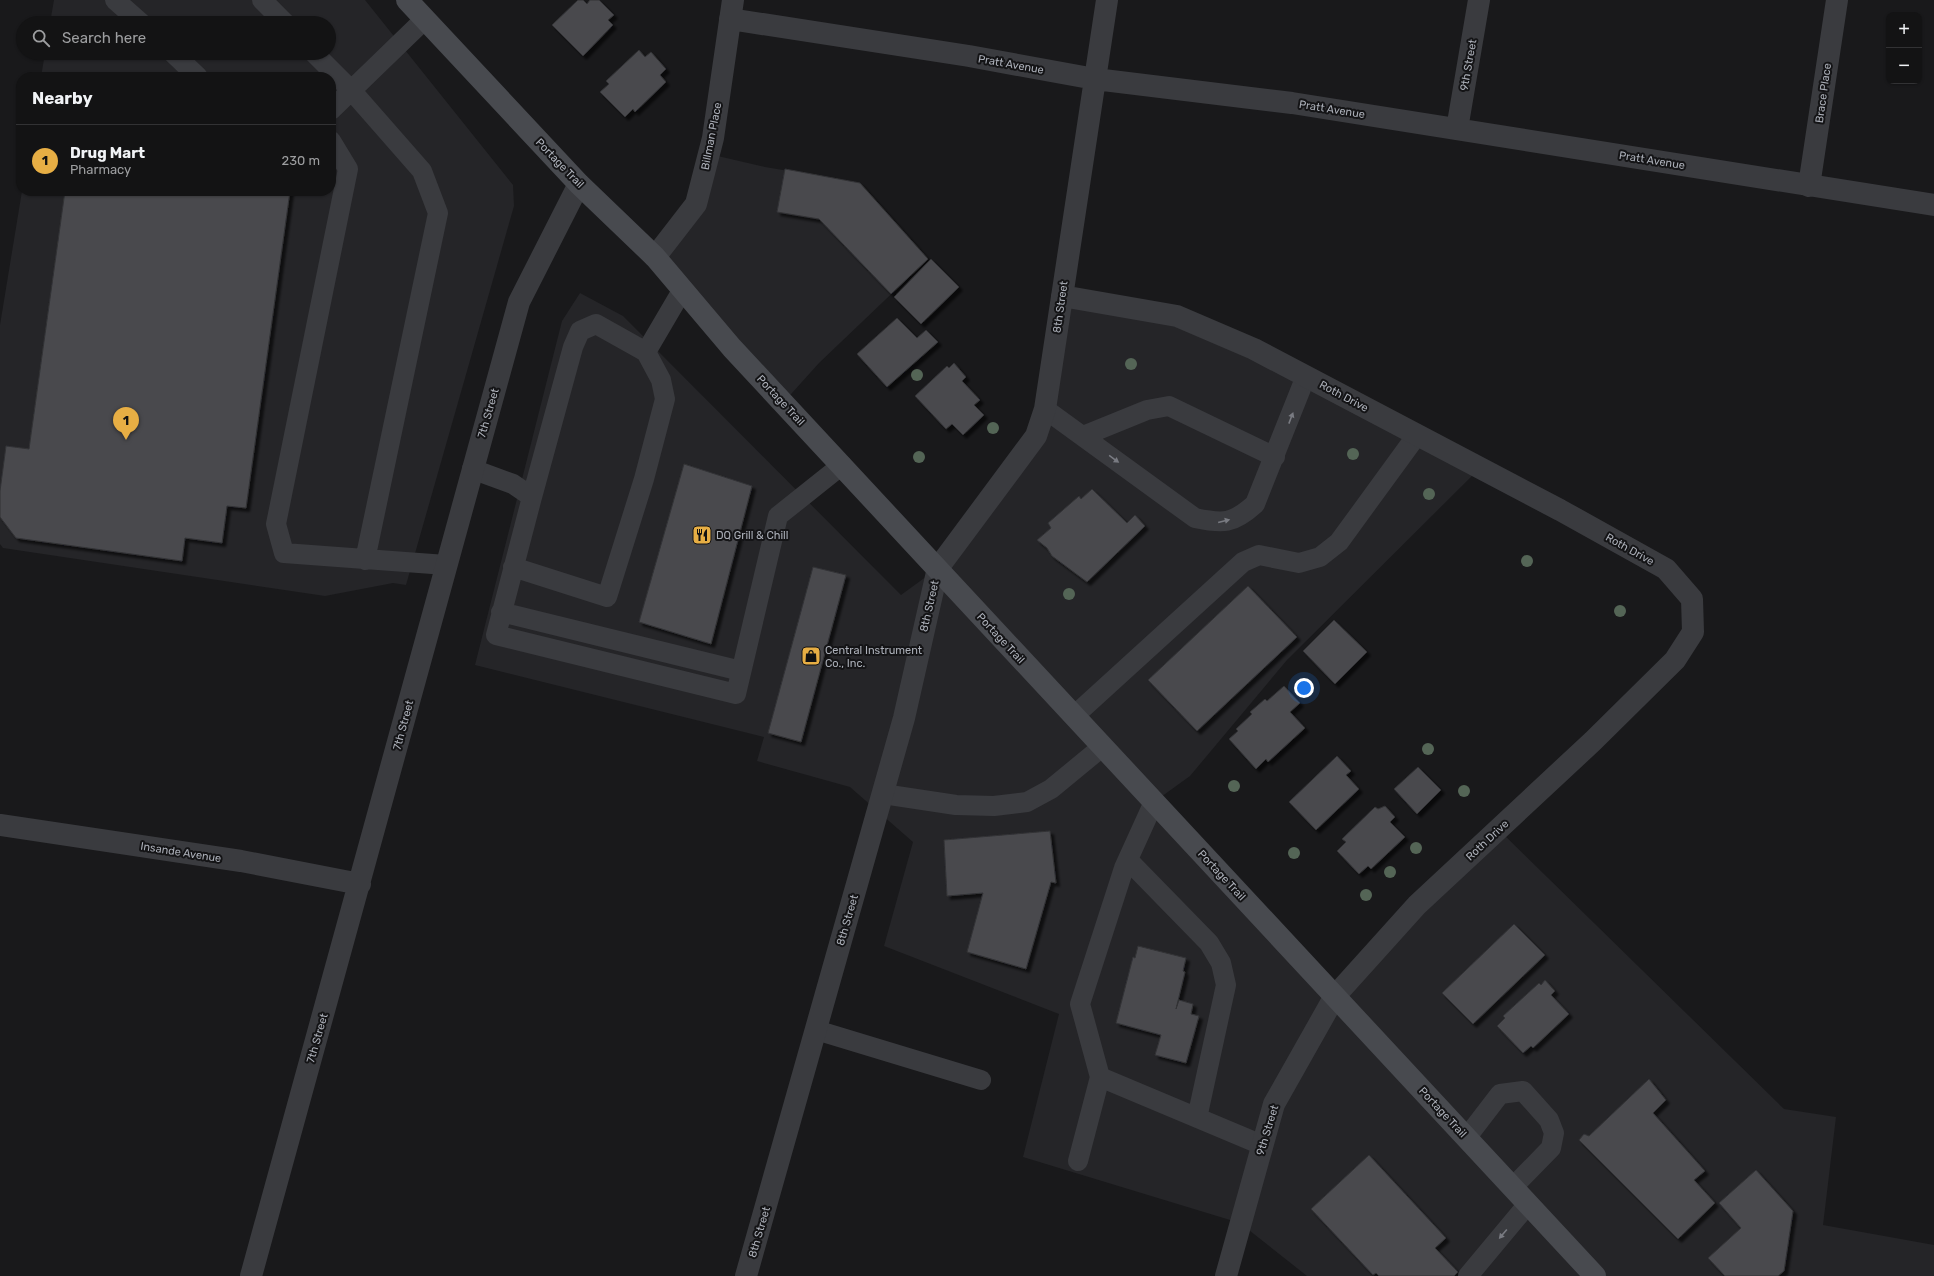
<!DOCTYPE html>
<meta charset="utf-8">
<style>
body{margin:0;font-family:Rubik,sans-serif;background:#202022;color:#f1f3f6}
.controls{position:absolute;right:12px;top:12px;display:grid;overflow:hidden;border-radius:8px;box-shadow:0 1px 3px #0004}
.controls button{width:36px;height:36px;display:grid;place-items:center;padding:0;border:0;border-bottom:1px solid #323234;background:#131314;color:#f1f3f6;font:20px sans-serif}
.you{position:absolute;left:1304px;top:688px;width:14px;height:14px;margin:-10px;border:3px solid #fff;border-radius:50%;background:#1a73e8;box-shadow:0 0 0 6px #1a73e833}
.badge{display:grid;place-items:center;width:26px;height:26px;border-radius:50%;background:#e7ae44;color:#111;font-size:13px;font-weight:700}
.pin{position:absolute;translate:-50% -33px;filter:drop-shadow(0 1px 2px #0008)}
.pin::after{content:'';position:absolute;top:21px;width:14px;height:12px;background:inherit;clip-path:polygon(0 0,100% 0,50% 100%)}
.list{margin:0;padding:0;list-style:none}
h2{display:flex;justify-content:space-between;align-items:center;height:52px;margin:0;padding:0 16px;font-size:17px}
h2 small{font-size:13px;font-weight:400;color:#9d9ea0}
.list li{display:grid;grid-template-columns:26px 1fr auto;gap:12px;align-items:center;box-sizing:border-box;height:72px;padding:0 16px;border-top:1px solid #323234}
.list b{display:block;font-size:15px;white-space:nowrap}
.list p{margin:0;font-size:13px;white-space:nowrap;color:#9d9ea0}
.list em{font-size:13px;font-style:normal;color:#9d9ea0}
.icon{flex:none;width:22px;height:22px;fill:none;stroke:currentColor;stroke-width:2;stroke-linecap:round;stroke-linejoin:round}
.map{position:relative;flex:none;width:1934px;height:1276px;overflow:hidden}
.search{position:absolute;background:#131314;box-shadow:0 1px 3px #0004;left:16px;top:16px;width:320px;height:44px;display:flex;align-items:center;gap:10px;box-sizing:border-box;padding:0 14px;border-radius:22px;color:#9d9ea0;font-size:15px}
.panel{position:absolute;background:#131314;box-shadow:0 1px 3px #0004;left:16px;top:72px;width:320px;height:124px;border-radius:16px}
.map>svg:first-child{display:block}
.built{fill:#252528}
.building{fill:#48494d;stroke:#333336;filter:url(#shadow)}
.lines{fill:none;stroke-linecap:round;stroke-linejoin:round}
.lane{stroke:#3a3b3f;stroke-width:20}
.street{stroke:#3a3b3f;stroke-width:22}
.secondary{stroke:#484a4f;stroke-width:22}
.tree{fill:#546556}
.oneway{fill:#797b82}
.labels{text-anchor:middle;stroke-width:4;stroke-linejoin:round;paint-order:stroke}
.street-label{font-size:11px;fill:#acb0b9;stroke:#141416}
.poi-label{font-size:11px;fill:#acb0b9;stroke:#141416;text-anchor:start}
</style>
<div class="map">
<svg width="1934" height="1276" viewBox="0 0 1934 1276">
<defs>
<filter id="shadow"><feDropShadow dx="3.5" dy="3.5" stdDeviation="1" flood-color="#0009"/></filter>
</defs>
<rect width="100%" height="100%" fill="#19191b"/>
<!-- built -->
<path class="built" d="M54,0h311l148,185 1,21 -108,379 -13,-2 -68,13 -322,-48 -3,-4v-219l22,-134h309v-114h-290l4,-24h284v-30h-279z
M709,154l56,13 95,16 68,76 -109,104 -36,40 -128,-146 41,-53z
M580,293l43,23 278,279 37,-27 98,-132 26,-140 115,20 303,152 -193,192 -97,116 -36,26 181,194 163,-167 286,280 52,8 -13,108 111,20v31h-627l-67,-53 -217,-66 36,-143 -175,-68 29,-104 -63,-55 -93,-26 7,-24 -289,-72 87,-344z"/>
<!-- building -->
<path class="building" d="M578,0h5l4,4 3,-4h9l15,15 -6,5 5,5 -30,31 -31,-31z
M639,50l6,7 6,-5 15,17 -6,6 6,7 -31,30 -2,-3 -8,8 -25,-25 9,-8 -3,-3z
M785,169l75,14 68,76 -37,35 -72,-75 -42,-7z
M65,191h225l-44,317 -19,-2 -5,37 -37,-5 -3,23 -166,-23 -16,-21v-26l6,-45 23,3z
M931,259l28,28 -38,37 -27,-27z
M897,318l20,20 9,-8 12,12 -51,45 -30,-33z
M954,363l12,14 -4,4 18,19 -6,5 10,10 -21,20 -11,-11 -6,5 -31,-33 32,-30 2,2z
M684,464l68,22 -41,158 -72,-22z
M1092,489l35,34 8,-8 10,11 -58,56 -35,-26 -5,-8 -10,-8 14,-12 -3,-5 31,-27 2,3z
M813,567l33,8 -45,167 -33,-9z
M1248,586l49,51 -100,94 -49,-51z
M1334,620l33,32 -32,32 -32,-33z
M1284,686l16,17 -10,9 15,16 -37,34 -2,-3 -10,10 -27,-30 9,-8 -2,-2 16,-15 -2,-2 15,-13 2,2z
M1337,756l14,15 -5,4 13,14 -43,41 -27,-28z
M1418,767l23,23 -24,24 -23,-25z
M1385,806l10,11 -5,5 15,15 -34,32 -3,-3 -9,8 -22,-23 9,-9 -4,-3 33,-32 3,2z
M1050,831l6,52 -5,-1 -25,87 -59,-17 16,-59 -36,3 -3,-56z
M1514,924l31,31 -72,69 -31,-31z
M1138,946l48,12 -3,13 2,1 -9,37 3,-9 14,4 -2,10 8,2 -13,47 -31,-8 6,-20 -45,-12 17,-66 2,1z
M1545,980l10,11 -4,4 18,19 -36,34 -2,-2 -8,7 -26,-27 8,-8 -2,-2 36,-33 2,2z
M1649,1079l17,21 -13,13 52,58 -11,9 21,23 -37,36 -99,-99 5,-6 5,2z
M1369,1155l77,83 -11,10 23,24 -4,4h-75l-3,-3 -3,2 -62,-66z
M1756,1170l37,41 -9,60 -6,5h-53l-17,-18 33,-30 -22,-25z"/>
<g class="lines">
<!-- lane -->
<path class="lane" d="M115,0l26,23
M262,0l23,23
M173,53l25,24
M314,53l37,37 71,81 16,42 -73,347
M331,110l94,-91
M331,141l17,28 -72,355 8,29 162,12
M1045,409l150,109c28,6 38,6 60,-14l51,-128
M1083,436l64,-26 22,-4 106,51
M472,469l41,15 19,13 -36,138 240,59 42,-178 64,-51
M532,497l41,-150 7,-16 16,-7 50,28 37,-63
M513,567l94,30 37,-118 21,-80 -4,-19 -15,-28
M501,612l240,59
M1074,716l169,-154 16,-7 40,8 21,-6 19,-15 78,-107
M883,794l73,11 38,1 33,-4 24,-13 51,-42
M1128,860l81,83 12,20 5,22 -29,133
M816,1030l165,50
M1100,1077l162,68
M1467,1137l33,-43 23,-3 26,29 5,13 -3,15 -38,39
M1078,1161l22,-84 -20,-73 44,-136 30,-66
M1468,1276l60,-72"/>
<!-- street -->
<path class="street" d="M730,19l239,37 126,23 197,24 642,102
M1457,129l22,-129
M1809,186l28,-186
M655,257l41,-53 17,-66 20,-138
M1062,296l115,20 77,33 306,161 106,59 26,30 1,33 -18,28 -82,81 -176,164 -82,91 -61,108 -48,172
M0,825l241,36 119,23
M251,1276l268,-974 60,-118
M746,1276l158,-558 34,-150 98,-132 9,-27 62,-409"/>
<!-- secondary -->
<path class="secondary" d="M407,0l172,184 76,73 77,91 863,928"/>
</g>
<!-- trees -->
<g class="tree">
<circle cx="1131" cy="364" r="6"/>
<circle cx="917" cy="375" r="6"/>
<circle cx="993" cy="428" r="6"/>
<circle cx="1353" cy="454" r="6"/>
<circle cx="919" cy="457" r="6"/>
<circle cx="1429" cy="494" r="6"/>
<circle cx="1527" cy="561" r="6"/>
<circle cx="1069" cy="594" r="6"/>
<circle cx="1620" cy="611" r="6"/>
<circle cx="1428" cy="749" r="6"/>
<circle cx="1234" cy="786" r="6"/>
<circle cx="1464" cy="791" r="6"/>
<circle cx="1416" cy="848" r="6"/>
<circle cx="1294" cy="853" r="6"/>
<circle cx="1390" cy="872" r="6"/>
<circle cx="1366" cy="895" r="6"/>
</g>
<!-- one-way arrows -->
<defs><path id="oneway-solid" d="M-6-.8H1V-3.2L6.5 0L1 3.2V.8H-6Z"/></defs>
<g class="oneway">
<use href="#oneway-solid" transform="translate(1291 418) rotate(-69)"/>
<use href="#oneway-solid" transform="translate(1114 459) rotate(36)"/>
<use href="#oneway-solid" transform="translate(1224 521) rotate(-14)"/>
<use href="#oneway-solid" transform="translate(1503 1234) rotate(130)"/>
</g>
<!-- icons -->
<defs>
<symbol id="restaurant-square" viewBox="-11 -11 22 22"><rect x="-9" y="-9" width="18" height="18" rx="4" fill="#e7ae44" stroke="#141416"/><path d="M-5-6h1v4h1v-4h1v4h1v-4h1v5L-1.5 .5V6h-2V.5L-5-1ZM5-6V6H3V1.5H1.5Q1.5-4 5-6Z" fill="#111"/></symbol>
<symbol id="shop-square" viewBox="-11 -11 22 22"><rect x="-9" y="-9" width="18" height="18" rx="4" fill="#e7ae44" stroke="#141416"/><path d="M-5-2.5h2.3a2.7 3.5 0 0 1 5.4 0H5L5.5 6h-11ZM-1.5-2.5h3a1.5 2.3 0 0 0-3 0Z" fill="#111"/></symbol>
</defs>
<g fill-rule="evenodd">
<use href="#restaurant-square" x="691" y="524" width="22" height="22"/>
<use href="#shop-square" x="800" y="645" width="22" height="22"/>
</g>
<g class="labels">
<!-- street labels -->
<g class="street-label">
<text transform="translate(1011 64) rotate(10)" y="4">Pratt Avenue</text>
<text transform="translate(1468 65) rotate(-80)" y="4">9th Street</text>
<text transform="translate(1823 93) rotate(-82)" y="4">Brace Place</text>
<text transform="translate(1332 109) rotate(9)" y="4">Pratt Avenue</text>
<text transform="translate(711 136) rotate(-79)" y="4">Billman Place</text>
<text transform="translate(1652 160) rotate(9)" y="4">Pratt Avenue</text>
<text transform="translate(560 163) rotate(46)" y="4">Portage Trail</text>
<text transform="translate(1060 307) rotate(-82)" y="4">8th Street</text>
<text transform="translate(1344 396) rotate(28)" y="4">Roth Drive</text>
<text transform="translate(781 400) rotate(47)" y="4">Portage Trail</text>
<text transform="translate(488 413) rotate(-74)" y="4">7th Street</text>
<text transform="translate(1630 549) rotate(29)" y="4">Roth Drive</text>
<text transform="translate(929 606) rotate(-77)" y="4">8th Street</text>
<text transform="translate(1001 638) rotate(47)" y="4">Portage Trail</text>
<text transform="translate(403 725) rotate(-75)" y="4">7th Street</text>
<text transform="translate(1487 840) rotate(-43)" y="4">Roth Drive</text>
<text transform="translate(181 852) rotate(9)" y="4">Insande Avenue</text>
<text transform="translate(1222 875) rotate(47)" y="4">Portage Trail</text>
<text transform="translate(847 920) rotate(-74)" y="4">8th Street</text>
<text transform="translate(317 1038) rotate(-74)" y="4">7th Street</text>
<text transform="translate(1443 1112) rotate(47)" y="4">Portage Trail</text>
<text transform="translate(1267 1130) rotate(-73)" y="4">9th Street</text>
<text transform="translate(759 1232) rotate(-74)" y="4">8th Street</text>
</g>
<!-- poi labels -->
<g class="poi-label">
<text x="716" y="539">DQ Grill &amp; Chill</text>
<text x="825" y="654">Central Instrument<tspan x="825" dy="13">Co., Inc.</tspan></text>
</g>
</g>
</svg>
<div class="controls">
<button>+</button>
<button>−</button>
</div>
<div class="you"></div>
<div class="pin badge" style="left:126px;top:440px">1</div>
<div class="search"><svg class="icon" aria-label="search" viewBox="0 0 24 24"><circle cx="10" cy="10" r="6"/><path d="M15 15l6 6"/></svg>Search here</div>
<section class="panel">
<h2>Nearby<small></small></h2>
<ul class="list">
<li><span class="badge">1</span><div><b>Drug Mart</b><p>Pharmacy</p></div><em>230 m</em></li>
</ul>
</section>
</div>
